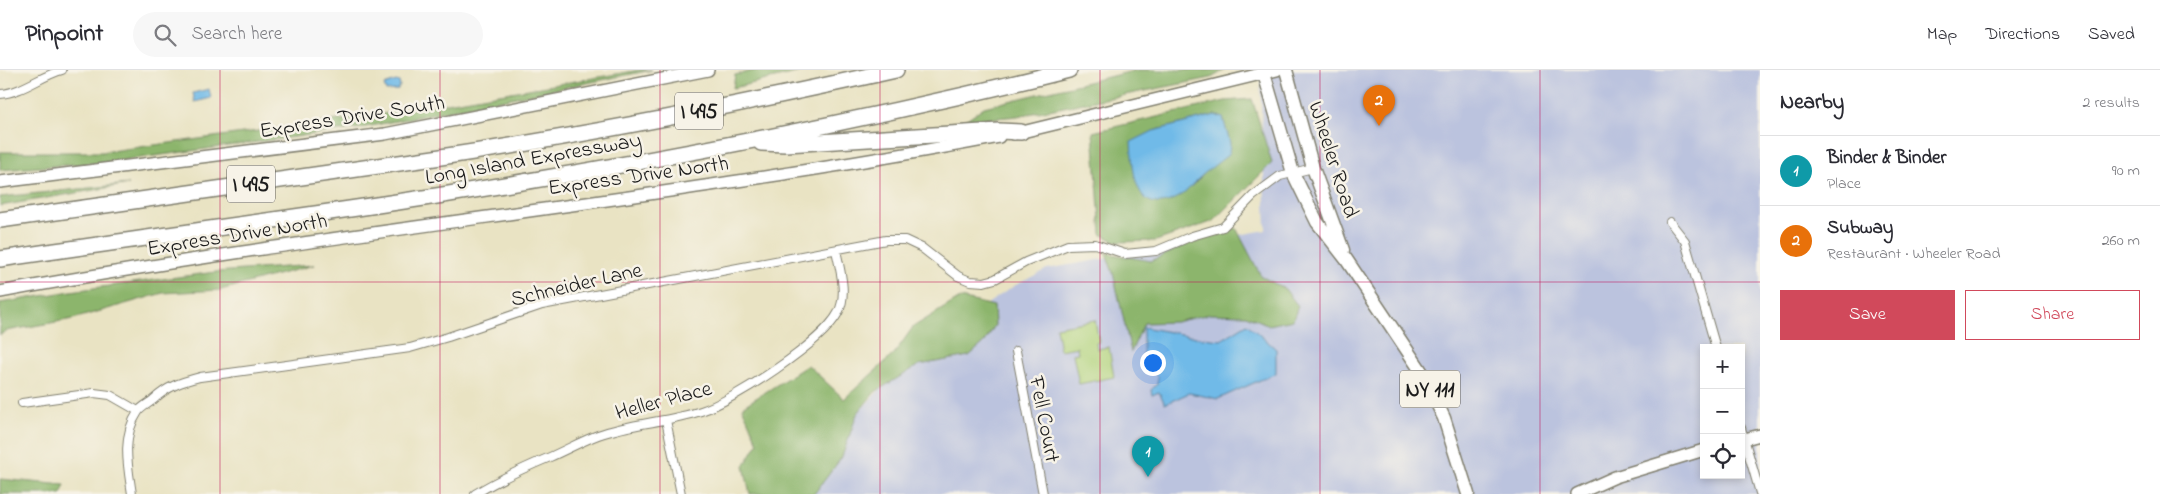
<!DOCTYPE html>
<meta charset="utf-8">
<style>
body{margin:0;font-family:"Indie Flower",sans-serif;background:#f7f7f7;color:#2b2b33}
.controls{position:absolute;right:15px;bottom:15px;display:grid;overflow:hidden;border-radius:0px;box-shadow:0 2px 8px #0003}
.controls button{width:45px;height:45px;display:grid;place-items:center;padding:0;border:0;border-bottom:1px solid #e1e1e2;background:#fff;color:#2b2b33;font:25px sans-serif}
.you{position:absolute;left:1152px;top:292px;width:18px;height:18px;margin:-12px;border:4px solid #fff;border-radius:50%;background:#1a73e8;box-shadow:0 0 0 8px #1a73e833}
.badge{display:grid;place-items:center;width:32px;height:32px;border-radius:50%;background:#d1495b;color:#fff;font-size:16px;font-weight:700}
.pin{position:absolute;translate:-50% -41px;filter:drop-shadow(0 1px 2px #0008)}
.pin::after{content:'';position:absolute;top:26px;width:18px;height:15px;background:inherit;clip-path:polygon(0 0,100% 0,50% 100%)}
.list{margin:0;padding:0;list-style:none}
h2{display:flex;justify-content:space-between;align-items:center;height:65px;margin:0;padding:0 20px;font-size:21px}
h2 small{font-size:16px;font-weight:400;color:#7c7c81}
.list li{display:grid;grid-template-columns:32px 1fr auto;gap:15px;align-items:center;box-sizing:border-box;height:70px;padding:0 20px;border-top:1px solid #e1e1e2}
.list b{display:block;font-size:19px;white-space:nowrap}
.list p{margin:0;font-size:16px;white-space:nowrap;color:#7c7c81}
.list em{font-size:16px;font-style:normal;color:#7c7c81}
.actions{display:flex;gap:10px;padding:15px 20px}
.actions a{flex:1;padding:11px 0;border:1px solid #d1495b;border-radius:0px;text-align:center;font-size:18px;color:#d1495b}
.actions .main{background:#d1495b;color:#fff}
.icon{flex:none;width:28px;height:28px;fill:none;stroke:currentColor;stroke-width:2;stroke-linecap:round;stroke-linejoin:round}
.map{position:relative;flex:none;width:1760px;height:424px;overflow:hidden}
header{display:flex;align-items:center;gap:30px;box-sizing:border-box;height:70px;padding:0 25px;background:#fff;border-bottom:1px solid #e1e1e2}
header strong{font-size:24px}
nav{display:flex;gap:28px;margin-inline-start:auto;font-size:18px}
.search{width:350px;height:45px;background:#f7f7f7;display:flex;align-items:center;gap:12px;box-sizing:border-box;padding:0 18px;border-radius:28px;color:#7c7c81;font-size:19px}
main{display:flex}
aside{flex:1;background:#fff}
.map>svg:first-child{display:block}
.industrial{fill:#bbc3de;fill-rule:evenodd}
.green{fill:#b1d37c;stroke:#66784c}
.forest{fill:#8cb56c;stroke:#546844;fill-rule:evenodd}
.water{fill:#70bae8;stroke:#466b82}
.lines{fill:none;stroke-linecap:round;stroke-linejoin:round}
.street-casing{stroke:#828070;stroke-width:10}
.secondary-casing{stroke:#828070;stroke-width:14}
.primary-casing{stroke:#828070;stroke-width:15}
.highway-casing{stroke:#828070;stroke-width:18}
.street{stroke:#fff;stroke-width:8}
.secondary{stroke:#fff;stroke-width:11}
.primary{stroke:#fff;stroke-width:12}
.highway{stroke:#fff;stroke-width:15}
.grid{fill:none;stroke:#c2185b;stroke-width:1;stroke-opacity:0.55}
.labels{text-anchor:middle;stroke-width:5;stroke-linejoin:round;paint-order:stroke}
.shield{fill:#f7f3e8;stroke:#5e5c59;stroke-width:1}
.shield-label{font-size:21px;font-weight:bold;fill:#1c1c1c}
.street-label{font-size:22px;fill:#1c1c1c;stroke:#f7f3e8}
</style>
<header>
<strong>Pinpoint</strong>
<div class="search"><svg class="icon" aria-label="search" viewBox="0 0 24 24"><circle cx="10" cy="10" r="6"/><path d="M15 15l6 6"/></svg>Search here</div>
<nav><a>Map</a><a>Directions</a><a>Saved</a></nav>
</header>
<main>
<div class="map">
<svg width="1760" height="424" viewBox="0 0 1760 424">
<rect width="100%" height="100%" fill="#f7f3e8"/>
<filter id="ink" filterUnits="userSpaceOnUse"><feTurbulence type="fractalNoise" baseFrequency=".02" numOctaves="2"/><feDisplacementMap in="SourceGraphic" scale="10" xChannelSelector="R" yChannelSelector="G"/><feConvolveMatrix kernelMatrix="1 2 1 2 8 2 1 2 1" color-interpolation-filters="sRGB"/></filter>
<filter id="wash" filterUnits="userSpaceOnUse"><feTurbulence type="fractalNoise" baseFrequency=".0096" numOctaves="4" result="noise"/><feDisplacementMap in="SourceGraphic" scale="20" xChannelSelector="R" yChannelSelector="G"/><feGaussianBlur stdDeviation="1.12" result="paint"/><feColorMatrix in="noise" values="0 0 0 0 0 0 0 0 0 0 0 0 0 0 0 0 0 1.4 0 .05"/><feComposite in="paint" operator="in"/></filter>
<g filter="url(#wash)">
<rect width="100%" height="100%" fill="#e9e3c3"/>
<!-- industrial -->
<path class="industrial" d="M1280,0h480v424h-961l27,-47 88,-94 100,-67 33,-17 219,-39 -6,-155zM1704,278h37v127h-37z"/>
<!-- green -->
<path class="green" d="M1095,250l4,22 -3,1 1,6 12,-2 5,30 -35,7 -6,-30 5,-1 -1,-6 -17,3 -4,-23z"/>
<!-- forest -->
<path class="forest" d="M640,0h12l-291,58 -251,34 -110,8v-18h103l280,-38z
M757,0h51l-75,18 2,-13z
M1137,0h88l-14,8 -193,38 -54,5 20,-14z
M1252,29l20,64 -58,58 -58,20 -40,1 -15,-8 -8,-102 132,-31zM1215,45l8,3 7,25c-18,21 -57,77 -87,54l10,-66z
M129,114l-129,22v-9z
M1236,158l25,48 24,13 13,17 -5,14 -24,5 -23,-10 -37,-1 -33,8 -32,1 -13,29 -18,-79 -7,-20 45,8 51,-23z
M314,195l-93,25 -58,3 -90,26 -67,12 -6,4v-32l71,-12 145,-19z
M960,228l34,8 1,19 -10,17 -16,14 -50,9 -44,27 -18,22 -15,43 -28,37h-64l-6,-28 14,-23 -16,-36 66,-42 36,34 50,-45 19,-27z
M0,409l65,6 -4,9h-61z"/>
<!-- water -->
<path class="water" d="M396,11l3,1 1,4 -3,4 -11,1 -2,-6z
M209,19l2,9 -16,4 -2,-9z
M1215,45l8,3 7,25 -1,11c-11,9 -23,17 -33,27 -5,5 -10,12 -17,16 -44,23 -46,-24 -48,-55l22,-11z
M1247,254l29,25v24l-58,26 -29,-6 -24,11 -6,-12 -7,3 -1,-5 6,-6 1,-7 -15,-15v-35l59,11 19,2z"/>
</g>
<g filter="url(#ink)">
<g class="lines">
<defs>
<path id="street" d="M0,24c21,-1 41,-18 62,-24
M1670,152l15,19 31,107
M1016,281l27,143
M22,333l72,-10 16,2 28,16
M666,350l15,74
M1741,358l19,65
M132,424c-4,-27 -11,-57 6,-82 3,-5 10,-8 15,-12 15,-14 28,-18 47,-23l210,-29 38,-11 94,-32 344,-65h19l17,8 36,28 12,5 14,1 11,-3 31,-17 42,-17 27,-1 30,10 31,-3 36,-15 31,-9 30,-31 27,-20 33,-8
M475,424c24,-15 49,-26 75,-37 16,-7 32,-16 48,-22 33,-12 70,-13 103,-24 32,-10 122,-69 137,-98 10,-19 2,-43 -2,-63"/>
<path id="secondary" d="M1014,64l263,-64
M0,112l385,-48 323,-64
M0,222c331,-61 668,-92 999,-155
M1741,370l19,-5
M1577,424l38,-17 89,-27"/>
<path id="primary" d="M1263,0l30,103 24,49 29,37 77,115 21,44 24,76
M1286,0l27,98 30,82"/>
<path id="highway" d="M761,73l25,1 213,-13 22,1
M0,150c144,-21 289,-40 434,-62 155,-23 309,-54 462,-88
M0,189c148,-22 296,-41 443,-64 209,-33 421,-74 626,-125"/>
</defs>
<!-- street casing -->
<use href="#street" class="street-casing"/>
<!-- secondary casing -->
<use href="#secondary" class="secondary-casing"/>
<!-- primary casing -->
<use href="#primary" class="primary-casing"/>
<!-- highway casing -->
<use href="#highway" class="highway-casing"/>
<!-- street -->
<use href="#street" class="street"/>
<!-- secondary -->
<use href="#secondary" class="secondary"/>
<!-- primary -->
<use href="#primary" class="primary"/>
<!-- highway -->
<use href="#highway" class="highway"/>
</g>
</g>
<!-- grid -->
<path class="grid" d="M220,0v424M440,0v424M660,0v424M880,0v424M1100,0v424M1320,0v424M1540,0v424M0,212h1760"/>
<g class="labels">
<!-- shield labels -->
<g class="shield">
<rect x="675" y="22.5" width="48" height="37" rx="4"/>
<rect x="227" y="95.5" width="48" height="37" rx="4"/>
<rect x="1400" y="300.5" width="60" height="37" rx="4"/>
</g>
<g class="shield-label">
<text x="699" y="48">I 495</text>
<text x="251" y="121">I 495</text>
<text x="1430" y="326">NY 111</text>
</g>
<!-- street labels -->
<g class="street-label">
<text transform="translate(352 45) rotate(-9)" y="8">Express Drive South</text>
<text transform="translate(533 87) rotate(-10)" y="8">Long Island Expressway</text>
<text transform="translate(1335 89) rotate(72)" y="8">Wheeler Road</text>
<text transform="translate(638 104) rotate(-8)" y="8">Express Drive North</text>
<text transform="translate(237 163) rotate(-9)" y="8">Express Drive North</text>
<text transform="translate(576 213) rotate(-13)" y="8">Schneider Lane</text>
<text transform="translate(663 329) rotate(-15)" y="8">Heller Place</text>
<text transform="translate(1046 349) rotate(79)" y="8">Fell Court</text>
</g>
</g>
</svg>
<div class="controls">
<button>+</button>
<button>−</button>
<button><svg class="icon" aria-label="locate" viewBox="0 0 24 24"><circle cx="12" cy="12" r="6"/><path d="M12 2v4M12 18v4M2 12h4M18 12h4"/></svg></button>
</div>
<div class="you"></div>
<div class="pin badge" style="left:1148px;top:407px;background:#0f9aa8">1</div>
<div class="pin badge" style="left:1379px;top:56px;background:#e8710a">2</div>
</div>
<aside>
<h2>Nearby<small>2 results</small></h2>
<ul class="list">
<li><span class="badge" style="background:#0f9aa8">1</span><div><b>Binder &amp; Binder</b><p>Place</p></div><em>90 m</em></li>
<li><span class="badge" style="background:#e8710a">2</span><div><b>Subway</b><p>Restaurant · Wheeler Road</p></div><em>260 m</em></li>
</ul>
<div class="actions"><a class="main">Save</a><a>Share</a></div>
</aside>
</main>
